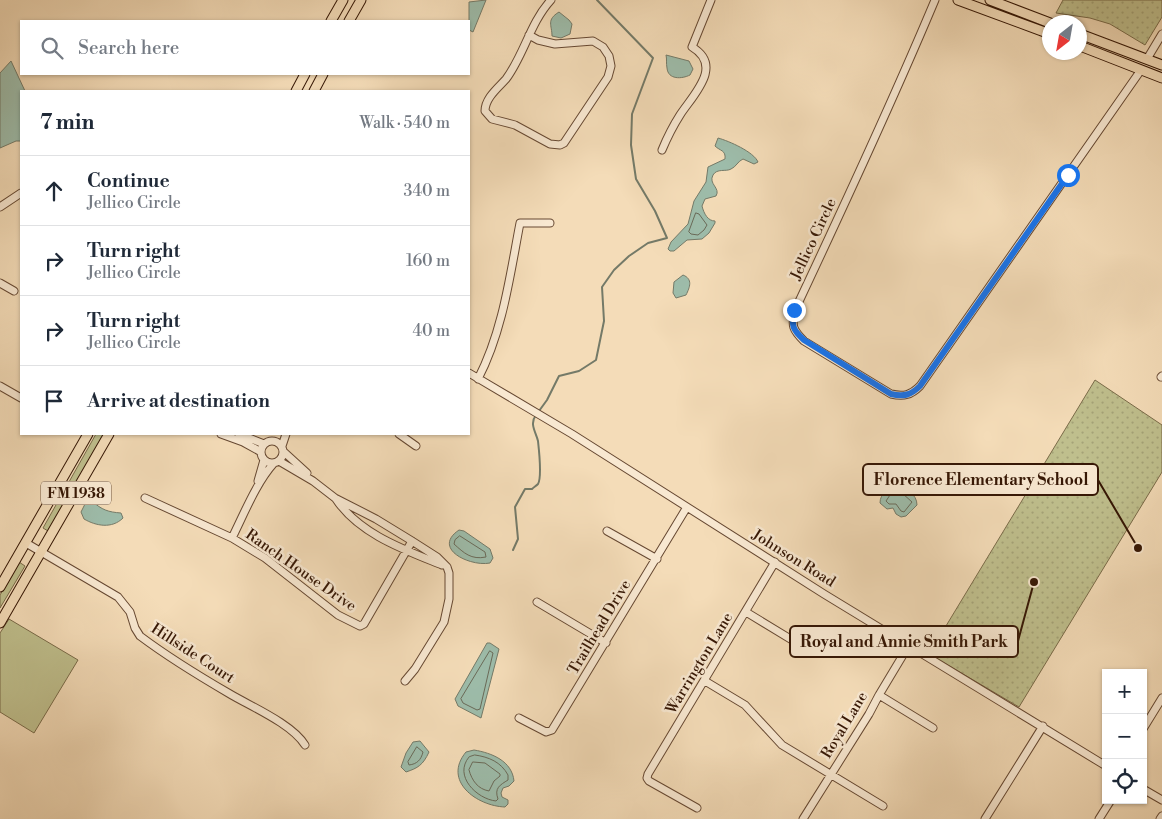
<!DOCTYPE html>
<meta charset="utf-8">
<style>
body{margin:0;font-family:"Libre Bodoni",serif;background:#f2f2f3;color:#1f2937}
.controls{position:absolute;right:15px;bottom:15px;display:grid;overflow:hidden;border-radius:0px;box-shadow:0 1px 4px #0004}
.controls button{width:45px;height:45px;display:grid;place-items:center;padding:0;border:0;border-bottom:1px solid #e0e1e3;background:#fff;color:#1f2937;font:25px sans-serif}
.compass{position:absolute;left:1042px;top:15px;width:45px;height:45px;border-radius:50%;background:#fff;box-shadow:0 1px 4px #0004;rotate:211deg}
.stop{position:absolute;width:15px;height:15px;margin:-11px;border:4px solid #1a73e8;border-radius:50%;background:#fff}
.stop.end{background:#1a73e8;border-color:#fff;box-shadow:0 1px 5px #0008}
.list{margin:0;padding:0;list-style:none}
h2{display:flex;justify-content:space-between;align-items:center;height:65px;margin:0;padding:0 20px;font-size:21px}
h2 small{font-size:16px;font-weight:400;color:#747a83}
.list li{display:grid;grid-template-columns:32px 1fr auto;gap:15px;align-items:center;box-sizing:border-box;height:70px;padding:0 20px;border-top:1px solid #e0e1e3}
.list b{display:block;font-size:19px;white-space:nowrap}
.list p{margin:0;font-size:16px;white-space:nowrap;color:#747a83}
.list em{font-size:16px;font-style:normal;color:#747a83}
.icon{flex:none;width:28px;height:28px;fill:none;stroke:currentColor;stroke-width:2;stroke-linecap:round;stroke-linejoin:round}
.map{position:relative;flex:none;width:1162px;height:819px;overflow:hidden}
.search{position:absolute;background:#fff;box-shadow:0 1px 4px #0004;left:20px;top:20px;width:450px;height:55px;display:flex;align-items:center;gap:12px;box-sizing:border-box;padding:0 18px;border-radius:0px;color:#747a83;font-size:19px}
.panel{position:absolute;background:#fff;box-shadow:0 1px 4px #0004;left:20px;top:90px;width:450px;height:345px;border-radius:0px}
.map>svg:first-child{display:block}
.green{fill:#bfbf8d;stroke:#7a6b49}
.park{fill:url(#park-dots);stroke:#7a6b49}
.water{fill:#9dbcaa;stroke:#747a68}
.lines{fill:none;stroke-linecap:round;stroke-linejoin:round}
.shore{stroke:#6a6a58;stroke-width:1}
.stream{stroke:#747a68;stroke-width:2}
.minor-casing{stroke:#664832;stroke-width:9}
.major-casing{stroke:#361705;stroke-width:11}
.minor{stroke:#f8e8d1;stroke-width:7}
.major{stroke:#f4dcb8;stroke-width:9}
.route{stroke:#1a73e8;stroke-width:6}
.labels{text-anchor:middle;stroke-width:5;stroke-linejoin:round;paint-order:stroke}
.shield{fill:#f8e8d1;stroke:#705642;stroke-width:1}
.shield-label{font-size:14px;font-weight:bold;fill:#361705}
.street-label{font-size:15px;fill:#361705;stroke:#f8e8d1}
.leader{fill:none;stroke:#361705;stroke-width:2}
.callout-dot{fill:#361705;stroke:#f8e8d1;stroke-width:2}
.callout{fill:#f8e8d1;stroke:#361705;stroke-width:2}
.callout-label{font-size:16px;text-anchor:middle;font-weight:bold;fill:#361705}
</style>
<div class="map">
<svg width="1162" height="819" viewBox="0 0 1162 819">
<defs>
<pattern id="park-dots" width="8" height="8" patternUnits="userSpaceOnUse" patternTransform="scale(1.25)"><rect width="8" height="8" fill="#bfbf8d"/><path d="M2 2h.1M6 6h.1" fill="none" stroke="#a5a378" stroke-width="1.8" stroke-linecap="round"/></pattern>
</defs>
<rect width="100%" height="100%" fill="#f4dcb8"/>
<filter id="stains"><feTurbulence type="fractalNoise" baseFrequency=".004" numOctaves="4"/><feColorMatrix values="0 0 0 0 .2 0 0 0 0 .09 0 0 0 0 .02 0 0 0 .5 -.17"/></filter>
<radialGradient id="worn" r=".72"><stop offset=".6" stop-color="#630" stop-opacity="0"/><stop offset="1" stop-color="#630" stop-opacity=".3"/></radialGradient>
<!-- green -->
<path class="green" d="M96,434h8l-56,97 -5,-3z
M19,562l6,4 -25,42v-13z
M9,619l69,41 -44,73 -34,-21v-79z"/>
<!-- park -->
<path class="park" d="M1063,0h99v17l-17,28 -35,-21 -20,-6 -34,-5z
M1095,380l67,45v47l-143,235 -90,-53z"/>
<!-- water -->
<path class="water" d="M486,0l-13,32 -4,-2v-28z
M559,12l10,8 3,4 -2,10 -9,4 -9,-2c0,-11 -6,-16 7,-24z
M666,55l23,6 4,8 -3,6c-8,4 -22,5 -23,-7 -1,-5 0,-9 -1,-13z
M11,61l14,30h-4v50h-5l-16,7v-75z
M718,138c11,3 36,14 40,24l-4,2 -11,-5c-5,2 -7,8 -12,10 -5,3 -14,-1 -18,6 -5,9 8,13 3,21l-11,3 -3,7c2,8 6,15 13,15v2l-6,10 -7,6 -15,1 -13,11h-4l-2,-2 3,-7 17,-18 6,-23 12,-19 2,-15 17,-8c1,-9 -5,-8 -10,-13z
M683,275c10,4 7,12 3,20l-10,3 -3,-5 1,-11z
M896,487c10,1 21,7 21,18l-11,11 -5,1 -5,-3 -3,-6 -6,1 -7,-6c0,-10 8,-13 16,-16z
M92,501c10,9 16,11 29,12l2,5c-11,11 -27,8 -39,1l-3,-7 4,-8z
M459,530l5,1 26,18 3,9 -3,5c-19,4 -59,-14 -31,-33z
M487,643h3l9,6 -18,69 -23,-12 -3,-7z
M420,741l9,11c-6,13 -11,16 -23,20l-5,-5 5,-14 7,-11z
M474,750c18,3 38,11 40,31l-5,5 -6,2 -2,5 1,4 6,3v4l-3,3c-28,-1 -63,-26 -39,-55z"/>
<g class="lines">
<!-- shore -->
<path class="shore" d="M696,213l3,1 8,11 -3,5 -6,5 -7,-1 -2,-2z
M896,492l6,1 10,9 -8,10 -3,-1 -5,-7h-7l-3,-3 4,-6z
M460,536l25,16 1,5c-15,3 -22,-4 -32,-13l1,-4z
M490,651l3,2 -13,56 -3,1 -14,-7 -2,-4z
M417,747l6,5c-2,8 -6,12 -14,13l-1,-3z
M475,755c14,2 26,7 33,20v5c-8,5 -14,8 -10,19l-2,2c-19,-2 -43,-25 -27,-44z
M473,762l12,1 15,11v2l-6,5 -5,10c-11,-2 -17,-10 -20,-21z"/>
<!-- stream -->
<path class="stream" d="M539,411l8,-11 12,-24 20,-5 17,-11 8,-39 -2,-34 12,-17 15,-14 19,-13 19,-5 -12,-27 -19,-32 -5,-34 1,-31 21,-56 -56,-58
M513,550l5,-11 -3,-32 10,-18h7c2,-2 4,-3 6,-5 4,-7 1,-34 0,-43 -2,-9 -9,-17 -2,-26"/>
<defs>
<path id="minor" d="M935,0c-44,105 -92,208 -140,310 -4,16 -2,20 9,31l87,53c13,3 20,1 29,-8l221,-316
M529,35l9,5 17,4 38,-3 10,6 6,9 2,10 -3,11 -44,66 -4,2 -10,-1 -35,-19 -23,-6 -7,-8c0,-13 13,-23 21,-32 18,-24 24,-56 45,-79
M1147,59l15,-25
M662,150c5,-12 11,-24 18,-35 13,-20 44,-49 12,-68l19,-47
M0,207l21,-14
M0,283l14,8
M469,373l103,61 252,160 282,172
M1161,377l1,-1
M478,379c25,-48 32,-104 42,-156h30
M0,386l21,12
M221,434l22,8 18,10
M239,434l25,10
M399,434l17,12
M261 452a11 11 0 1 1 22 0a11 11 0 1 1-22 0Z
M282,446l4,-12
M284,452l23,21
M279,461l34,20 22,17 41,21 36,22 25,16 10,10
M258,481l6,-21
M145,498l87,40 33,20 73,57 22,11 4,-2 48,-83
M336,499c23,35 69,51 106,66
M607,531l50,28
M232,538c12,-24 24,-55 42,-75
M26,543l92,54 12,15 5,16 5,8c28,21 59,40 90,58 22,13 62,30 75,51
M537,602l69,41
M746,612l51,31
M405,681l10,-12 29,-47 5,-23v-26l-2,-6
M705,681l40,24 37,40 101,61
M879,695l54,33
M519,718l27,14 6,-2 135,-223
M1143,729l19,-31
M1143,789l19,11
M697,808l-48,-27 -2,-3 1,-4 127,-212
M803,819l66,-105 10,-19 30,-50
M985,819l58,-93
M1099,819l12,-19
M1160,819l2,-3"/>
<path id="major" d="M958,0l92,34
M990,0l60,23
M331,21l12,-21
M349,21l12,-21
M1080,34l82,31
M1080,46l82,32
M296,91l9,-17
M314,91l9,-17
M0,587l88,-153
M0,623l109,-189"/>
</defs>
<!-- minor casing -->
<use href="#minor" class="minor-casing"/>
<!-- major casing -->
<use href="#major" class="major-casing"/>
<!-- minor -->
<use href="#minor" class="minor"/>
<!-- major -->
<use href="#major" class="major"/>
</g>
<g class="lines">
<!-- route -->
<path class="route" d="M794,310c-3,16 -1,20 10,30l87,54c13,3 20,1 29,-8l148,-211"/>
</g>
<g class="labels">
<!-- shield labels -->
<rect class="shield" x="41" y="481.5" width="70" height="23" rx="4"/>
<g class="shield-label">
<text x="76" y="498">FM 1938</text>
</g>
<!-- street labels -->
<g class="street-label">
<text transform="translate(813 239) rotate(-65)" y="5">Jellico Circle</text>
<text transform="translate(794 558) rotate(32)" y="5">Johnson Road</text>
<text transform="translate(301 570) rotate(35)" y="5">Ranch House Drive</text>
<text transform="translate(599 627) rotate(-59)" y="5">Trailhead Drive</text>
<text transform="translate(193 653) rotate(33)" y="5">Hillside Court</text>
<text transform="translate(699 663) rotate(-59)" y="5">Warrington Lane</text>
<text transform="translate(844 725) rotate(-59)" y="5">Royal Lane</text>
</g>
</g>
<!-- callouts -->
<path class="leader" d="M1138 548L1098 480M1034 582L1018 641"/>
<g class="callout-dot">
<circle cx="1138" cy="548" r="5"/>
<circle cx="1034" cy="582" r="5"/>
</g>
<g class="callout">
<rect x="863" y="464" width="235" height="31" rx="5"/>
<rect x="790" y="626" width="228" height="31" rx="5"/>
</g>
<g class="callout-label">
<text x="981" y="485">Florence Elementary School</text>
<text x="904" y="647">Royal and Annie Smith Park</text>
</g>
<rect width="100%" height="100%" filter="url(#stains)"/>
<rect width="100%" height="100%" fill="url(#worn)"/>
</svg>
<div class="controls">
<button>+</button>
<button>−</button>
<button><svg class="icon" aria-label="locate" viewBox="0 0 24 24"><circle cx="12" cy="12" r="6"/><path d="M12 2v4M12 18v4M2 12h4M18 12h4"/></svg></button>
</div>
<svg class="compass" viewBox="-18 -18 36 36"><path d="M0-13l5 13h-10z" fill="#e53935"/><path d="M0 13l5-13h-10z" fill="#747a83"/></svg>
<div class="stop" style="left:1068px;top:175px"></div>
<div class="stop end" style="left:794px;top:310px"></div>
<div class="search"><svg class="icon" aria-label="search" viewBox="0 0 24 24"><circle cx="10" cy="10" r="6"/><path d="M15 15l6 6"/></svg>Search here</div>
<section class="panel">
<h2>7 min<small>Walk · 540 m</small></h2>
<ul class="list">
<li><svg class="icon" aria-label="ahead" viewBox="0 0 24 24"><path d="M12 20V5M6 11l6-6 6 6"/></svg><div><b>Continue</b><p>Jellico Circle</p></div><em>340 m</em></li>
<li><svg class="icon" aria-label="right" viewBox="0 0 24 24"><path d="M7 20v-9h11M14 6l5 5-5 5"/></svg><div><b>Turn right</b><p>Jellico Circle</p></div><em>160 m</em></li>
<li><svg class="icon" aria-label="right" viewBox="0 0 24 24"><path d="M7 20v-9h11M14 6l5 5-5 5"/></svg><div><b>Turn right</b><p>Jellico Circle</p></div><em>40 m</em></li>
<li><svg class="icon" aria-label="arrive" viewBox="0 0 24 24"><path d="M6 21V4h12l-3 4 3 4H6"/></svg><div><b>Arrive at destination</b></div></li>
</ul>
</section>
</div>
